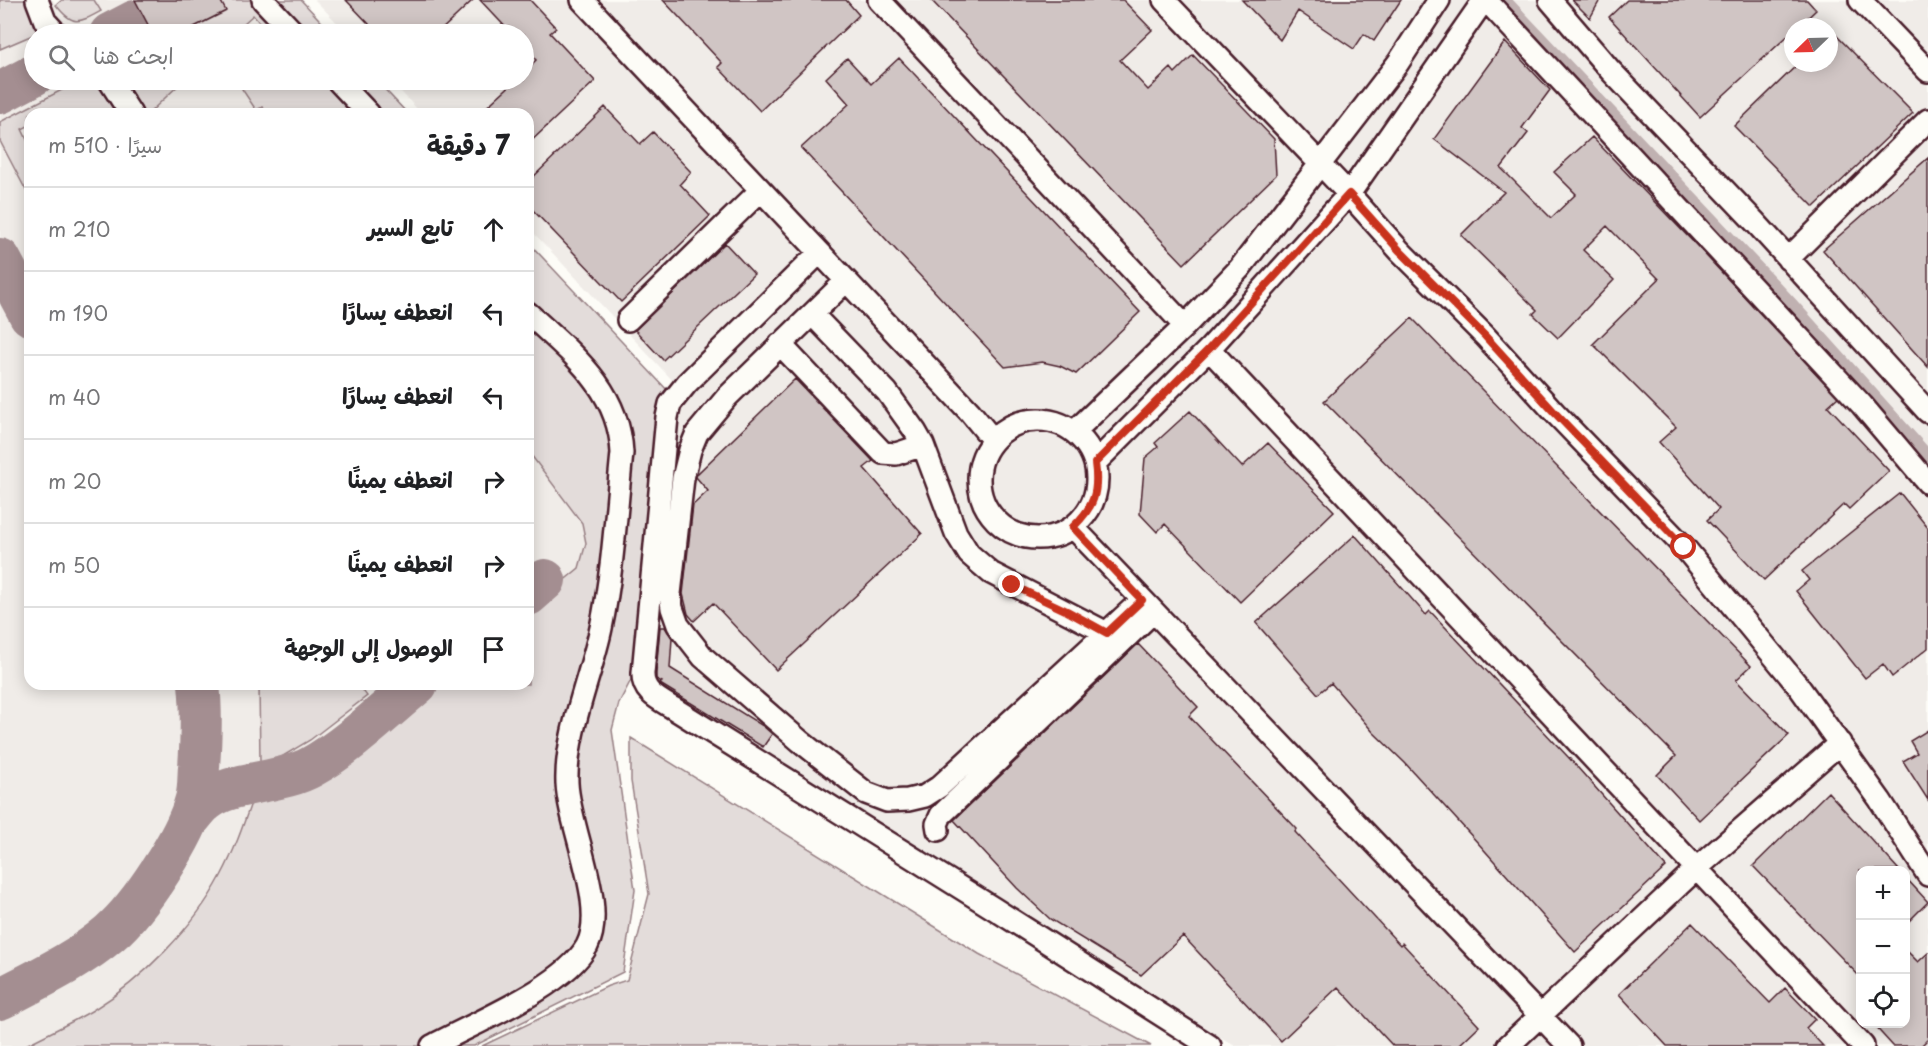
<!DOCTYPE html>
<html lang="ar">
<meta charset="utf-8">
<style>
body{margin:0;font-family:"Playpen Sans","Playpen Sans Arabic",sans-serif;background:#f2f2f2;color:#202124;direction:rtl}
.controls{position:absolute;right:18px;bottom:18px;display:grid;overflow:hidden;border-radius:12px;box-shadow:0 3px 15px #0003}
.controls button{width:54px;height:54px;display:grid;place-items:center;padding:0;border:0;border-bottom:2px solid #e0e0e0;background:#fff;color:#202124;font:30px sans-serif}
.compass{position:absolute;left:1784px;top:18px;width:54px;height:54px;border-radius:50%;background:#fff;box-shadow:0 3px 15px #0003;rotate:247deg}
.stop{position:absolute;width:18px;height:18px;margin:-14px;border:4px solid #c8321e;border-radius:50%;background:#fff}
.stop.end{background:#c8321e;border-color:#fff;box-shadow:0 2px 6px #0008}
.list{margin:0;padding:0;list-style:none}
h2{display:flex;justify-content:space-between;align-items:center;height:78px;margin:0;padding:0 24px;font-size:26px}
h2 small{font-size:20px;font-weight:400;color:#757577}
.list li{display:grid;grid-template-columns:39px 1fr auto;gap:18px;align-items:center;box-sizing:border-box;height:84px;padding:0 24px;border-top:2px solid #e0e0e0}
.list b{display:block;font-size:22px;white-space:nowrap}
.list em{font-size:20px;font-style:normal;color:#757577}
.icon{flex:none;width:33px;height:33px;fill:none;stroke:currentColor;stroke-width:2;stroke-linecap:round;stroke-linejoin:round}
.map{position:relative;flex:none;width:1928px;height:1046px;overflow:hidden;direction:ltr}
.search{position:absolute;background:#fff;box-shadow:0 3px 15px #0003;left:24px;top:24px;width:510px;height:66px;display:flex;align-items:center;gap:15px;box-sizing:border-box;padding:0 21px;border-radius:33px;color:#757577;font-size:22px}
.panel{position:absolute;background:#fff;box-shadow:0 3px 15px #0003;left:24px;top:108px;width:510px;height:582px;border-radius:18px;direction:rtl}
.map>svg:first-child{display:block}
.built{fill:#f0ece8;fill-rule:evenodd}
.green{fill:#e3dcda;stroke:#967e82;stroke-width:1.5}
.lines{fill:none;stroke-linecap:round;stroke-linejoin:round}
.canal{stroke:#c0b1b1;stroke-width:16}
.taxiway{stroke:#a48e91;stroke-width:42}
.building{fill:#d0c5c4;stroke:#4a1f2b;stroke-width:1.5}
.minor-casing{stroke:#4a1f2b;stroke-width:26}
.minor{stroke:#fdfcf7;stroke-width:21}
.route{stroke:#c8321e;stroke-width:8}
</style>
<div class="map">
<svg width="1928" height="1046" viewBox="0 0 1928 1046">
<rect width="100%" height="100%" fill="#fdfcf7"/>
<filter id="ink" filterUnits="userSpaceOnUse"><feTurbulence type="fractalNoise" baseFrequency=".0167" numOctaves="2"/><feDisplacementMap in="SourceGraphic" scale="12" xChannelSelector="R" yChannelSelector="G"/><feConvolveMatrix kernelMatrix="1 2 1 2 8 2 1 2 1" color-interpolation-filters="sRGB"/></filter>
<g filter="url(#ink)">
<!-- built -->
<path class="built" d="M0,0h53l3,5 6,-5h208l32,34h-268v46h310l31,34h-345v570h498v-379l95,113 -149,628h-474z
M315,0h1613v1046h-693l-587,-362 28,-300 -148,-157v-113h-106l-32,-34h134v-46h-176zM1793,27h36v36h-36zM1860,870h46v154h-46z"/>
<!-- green -->
<path class="green" d="M0,0h28l14,31 -42,18z
M62,0h32l7,11c-22,12 -28,16 -45,-6z
M220,0h81l32,34h-64l-16,-19 -21,19h-52l45,-22z
M81,80h26l18,34h-63l-1,-2 -31,2v11l-8,4 8,17v52l-30,-57v-19z
M124,80h60l-36,34h-4z
M253,80h123l32,34h-142l-3,-7 -7,3 -14,-21z
M528,242l141,150 -38,288 -12,23 -7,27 23,160 -12,82 -149,74h-450c23,-12 47,-23 69,-36 49,-30 101,-83 128,-134 13,-24 22,-50 31,-76l63,-19 75,-57 49,-40h89v-74l51,-42 7,-25 -4,-20 -54,-72z
M259,684h99l9,12 -57,44 -37,22h-13z
M631,738l348,216 172,92h-669l126,-60 19,-6 22,-86 -18,-113z"/>
<g class="lines">
<!-- canal -->
<path class="canal" d="M1502,0l290,307 136,152"/>
<!-- taxiway -->
<path class="taxiway" d="M110,34l25,-13
M0,93l34,-18
M0,259l30,56
M528,595l17,-15
M190,818c5,-6 10,-13 16,-17 23,-20 75,-17 105,-34 35,-19 75,-57 106,-83
M0,999c36,-19 79,-39 110,-66 30,-26 76,-96 86,-134 3,-11 2,-22 3,-32 2,-28 3,-55 0,-83"/>
</g>
<!-- building -->
<path class="building" d="M135,0h85l6,11 -46,23h-27z
M346,0h127l-36,34h-79l11,-10z
M480,0h50l26,28 -6,5 45,48 -67,63v-30h-49l37,-34h8v-8l12,-12 -12,-13v-13h-12z
M663,0h183l13,15 -99,96 -42,-44 4,-4z
M931,0h192l29,30 -32,30 28,30 23,-22 4,5 18,-18 81,84 2,36 -92,89z
M1242,0h159l-27,41 -10,-7 -10,15 -56,-38 -18,29z
M1572,0h28l-10,18z
M1627,0h180l9,10 -18,17h-5v4l-93,86 -91,-100z
M1829,28l84,85 -99,94 -80,-81 65,-63h30z
M1505,42l45,48 -28,38 6,5 -27,35 50,50 25,-24 -22,-22 38,-35 105,109 141,151 -10,9 61,65 -40,38 -5,-5 -80,76 -57,-60 12,-11 -60,-67 17,-15 -83,-83 66,-65 -52,-53 -24,24 31,30 -56,58 -25,-24 4,-4 -76,-75 43,-43 -70,-53z
M847,58l24,26 28,-26 241,254 -64,62 -16,-8 -18,-4 -37,5 -204,-219 48,-44 -23,-26z
M605,107l35,37 13,-12 38,40 -11,12 30,32 -89,86 -93,-97v-23z
M1928,158v209l-105,-117z
M725,243l29,31 -91,86 -28,-30z
M1412,318l339,348 -15,14 53,55 -90,85 -42,-45 19,-19 -352,-355z
M795,379l78,82 -9,7 58,66 -146,136 -63,-67 -19,18 -6,-7 -5,-20 10,-89 15,-14 -12,-14 1,-3z
M1190,411l52,56 26,-24 66,68 -94,91 -75,-78 -8,8 -17,-18 5,-56 13,-11 -3,-4z
M1900,493l28,35v120l-36,29 -9,-13 -18,14 -69,-87 13,-11 -7,-9z
M1355,535l71,80 4,-4 140,148 96,108 -91,85 -97,-109 -73,-80 -32,-31 -42,-49 -13,11 -62,-71z
M660,627h5l7,11 -2,30 93,58 9,8 -9,13 -103,-63 2,-2 -6,-3v-6z
M1138,644l60,63 -9,9 108,113 -2,3 105,113 2,-2 77,83 -21,20h-65l-55,-59 -57,54 -98,-105 -42,39 -91,-56 -33,-31 -63,-68z
M1928,730v70l-25,-39 14,-8 -7,-12z
M1828,792l71,78h-39v107l-107,-111z
M1905,877l23,25 -23,23z
M1692,923l78,80 15,-15 30,31 -9,9 17,18h-156l-48,-52z
M1905,949l13,13 10,-9v86l-7,7h-28l-21,-23h33z"/>
<g class="lines">
<defs>
<path id="minor" d="M37,0l8,21 12,13
M263,0l32,34
M582,0l388,412 23,28
M879,0l306,326
M1164,0l185,194 51,57 85,85 70,77 129,134 115,140 81,113 48,75
M1486,0l376,405 66,78
M1550,0l60,70 145,152 173,190
M1860,0l68,71
M109,80l22,34
M337,80l32,34
M819,253l-132,130 -17,21 -3,13 -24,256c-1,19 15,26 30,35l320,200 217,138
M1788,259l140,-139
M846,281l-119,116 -30,36 -7,17 -7,28 -13,116 2,14 6,17 25,32 97,84 66,52 21,8 21,-1 17,-4 14,-9 203,-187
M812,314l75,78 28,39 8,14 33,88 13,21 22,19 116,60
M628,320l133,-130
M780,344l103,109 13,1 27,-9
M1209,349l654,697
M979 479a59 59 0 1 1 118 0a59 59 0 1 1-118 0Z
M1074,432l111,-106 55,-58 158,-205 41,-63
M1095,463l114,-114 140,-155 135,-194
M1073,527l496,519
M938,830l-1,-6 4,-9 212,-203
M432,1046c42,-23 132,-59 155,-100 21,-40 -18,-117 -20,-163 -2,-48 24,-107 34,-155 12,-57 15,-117 21,-175 -3,-64 -50,-99 -94,-140
M1508,1046l189,-178 143,-125"/>
</defs>
<!-- minor casing -->
<use href="#minor" class="minor-casing"/>
<!-- minor -->
<use href="#minor" class="minor"/>
</g>
</g>
<g class="lines" filter="url(#ink)">
<!-- route -->
<path class="route" d="M1012,585l55,26 40,22 35,-33 -69,-73c21,-20 26,-35 22,-64l114,-114 140,-155 51,57 85,85 70,77 129,134"/>
</g>
</svg>
<div class="controls">
<button>+</button>
<button>−</button>
<button><svg class="icon" aria-label="locate" viewBox="0 0 24 24"><circle cx="12" cy="12" r="6"/><path d="M12 2v4M12 18v4M2 12h4M18 12h4"/></svg></button>
</div>
<svg class="compass" viewBox="-18 -18 36 36"><path d="M0-13l5 13h-10z" fill="#e53935"/><path d="M0 13l5-13h-10z" fill="#757577"/></svg>
<div class="stop" style="left:1684px;top:547px"></div>
<div class="stop end" style="left:1012px;top:585px"></div>
<div class="search"><svg class="icon" aria-label="search" viewBox="0 0 24 24"><circle cx="10" cy="10" r="6"/><path d="M15 15l6 6"/></svg>ابحث هنا</div>
<section class="panel">
<h2>7 دقيقة<small>سيرًا · 510 m</small></h2>
<ul class="list">
<li><svg class="icon" aria-label="ahead" viewBox="0 0 24 24"><path d="M12 20V5M6 11l6-6 6 6"/></svg><div><b>تابع السير</b></div><em>210 m</em></li>
<li><svg class="icon" aria-label="left" viewBox="0 0 24 24"><path d="M17 20v-9H6M10 6l-5 5 5 5"/></svg><div><b>انعطف يسارًا</b></div><em>190 m</em></li>
<li><svg class="icon" aria-label="left" viewBox="0 0 24 24"><path d="M17 20v-9H6M10 6l-5 5 5 5"/></svg><div><b>انعطف يسارًا</b></div><em>40 m</em></li>
<li><svg class="icon" aria-label="right" viewBox="0 0 24 24"><path d="M7 20v-9h11M14 6l5 5-5 5"/></svg><div><b>انعطف يمينًا</b></div><em>20 m</em></li>
<li><svg class="icon" aria-label="right" viewBox="0 0 24 24"><path d="M7 20v-9h11M14 6l5 5-5 5"/></svg><div><b>انعطف يمينًا</b></div><em>50 m</em></li>
<li><svg class="icon" aria-label="arrive" viewBox="0 0 24 24"><path d="M6 21V4h12l-3 4 3 4H6"/></svg><div><b>الوصول إلى الوجهة</b></div></li>
</ul>
</section>
</div>
